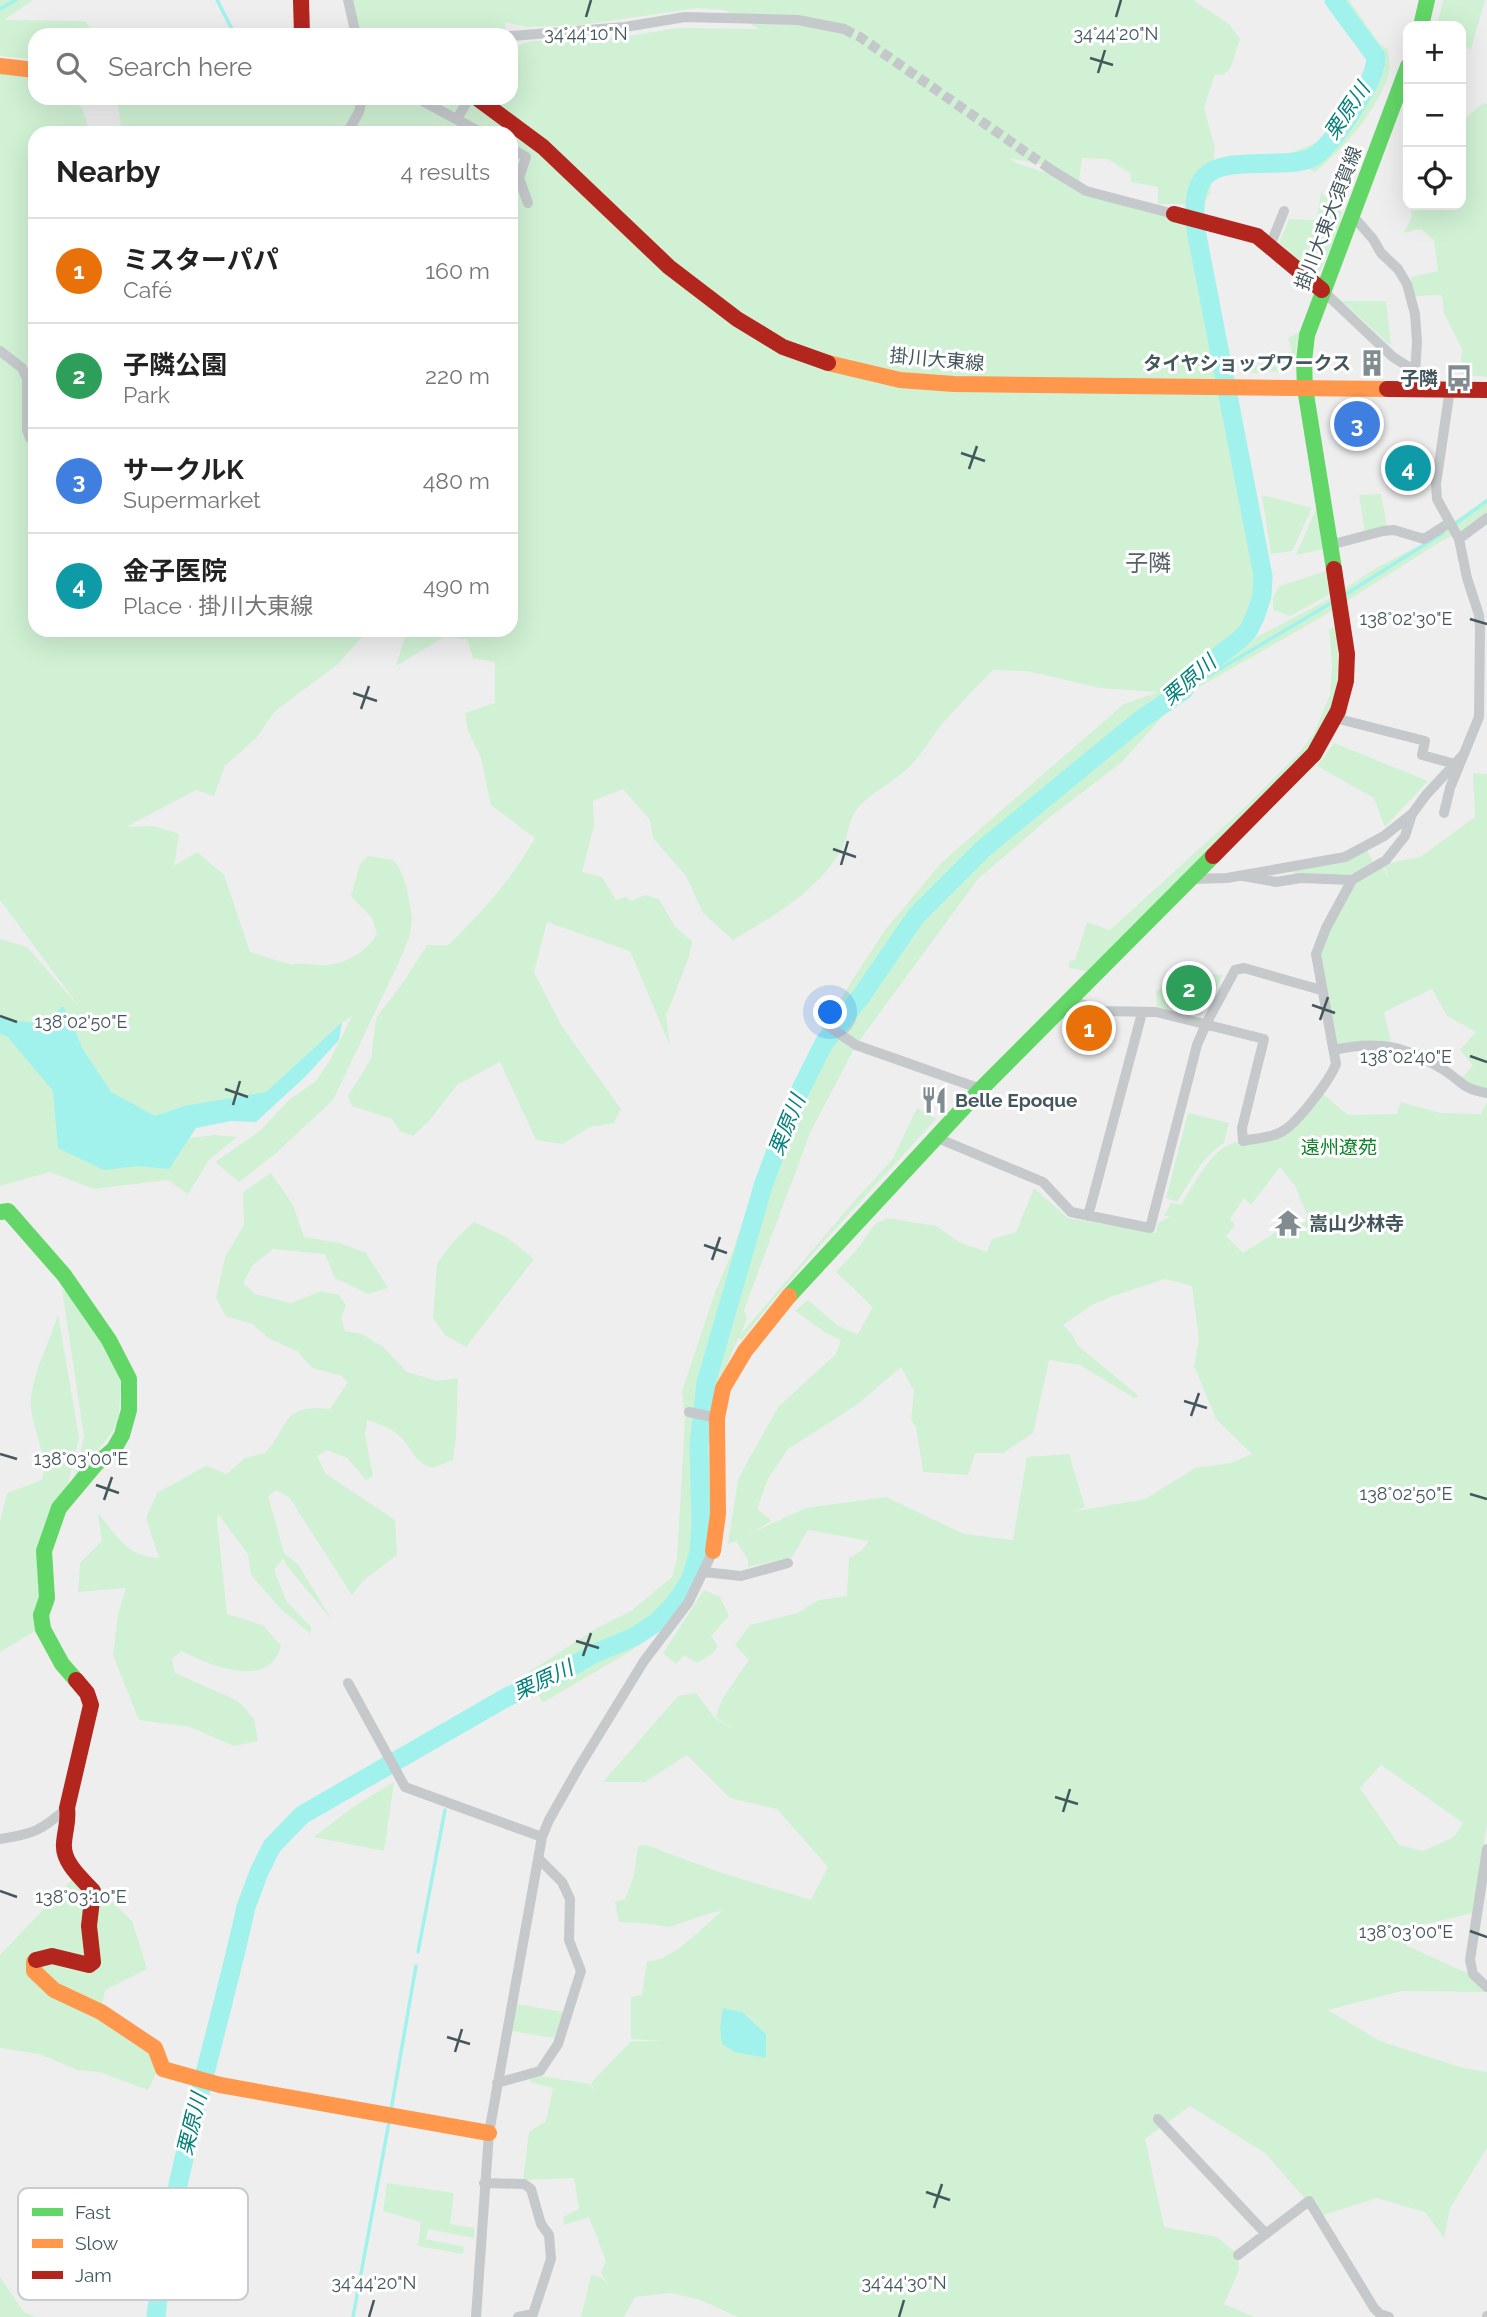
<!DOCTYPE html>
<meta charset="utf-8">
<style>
body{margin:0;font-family:Raleway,"Noto Sans JP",sans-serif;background:#f2f2f2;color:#222}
.controls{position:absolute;right:21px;top:21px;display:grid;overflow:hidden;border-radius:14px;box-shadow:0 7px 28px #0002}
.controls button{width:63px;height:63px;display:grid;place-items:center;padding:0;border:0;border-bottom:2px solid #e0e0e0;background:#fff;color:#222;font:35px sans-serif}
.you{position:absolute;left:831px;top:1013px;width:24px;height:24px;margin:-18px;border:5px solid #fff;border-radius:50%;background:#1a73e8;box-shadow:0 0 0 10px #1a73e833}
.badge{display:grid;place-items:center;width:46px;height:46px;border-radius:50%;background:#b45309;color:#fff;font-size:23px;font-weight:700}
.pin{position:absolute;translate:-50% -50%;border:4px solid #fff;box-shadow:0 2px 7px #0006}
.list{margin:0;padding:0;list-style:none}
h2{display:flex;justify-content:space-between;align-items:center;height:91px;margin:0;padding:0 28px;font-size:30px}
h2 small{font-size:23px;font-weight:400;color:#767676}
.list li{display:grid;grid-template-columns:46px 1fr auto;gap:21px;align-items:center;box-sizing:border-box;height:105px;padding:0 28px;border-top:2px solid #e0e0e0}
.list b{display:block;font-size:26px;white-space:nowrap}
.list p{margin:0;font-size:23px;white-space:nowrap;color:#767676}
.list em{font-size:23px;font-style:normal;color:#767676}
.icon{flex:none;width:38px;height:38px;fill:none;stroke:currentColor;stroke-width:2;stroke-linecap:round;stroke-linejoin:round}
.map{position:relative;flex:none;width:1487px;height:2317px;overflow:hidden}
.search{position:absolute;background:#fff;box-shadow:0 7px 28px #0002;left:28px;top:28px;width:490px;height:77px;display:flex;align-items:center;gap:18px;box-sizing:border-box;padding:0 24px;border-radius:21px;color:#767676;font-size:26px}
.panel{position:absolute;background:#fff;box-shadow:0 7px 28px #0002;left:28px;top:126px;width:490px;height:511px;border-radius:21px}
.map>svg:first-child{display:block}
.green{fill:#d0f1d4;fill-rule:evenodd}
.water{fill:#a1f2ed}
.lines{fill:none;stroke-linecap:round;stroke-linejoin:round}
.stream{stroke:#a1f2ed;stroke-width:3.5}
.river{stroke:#a1f2ed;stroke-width:19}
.street-tunnel{stroke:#c4c8ca;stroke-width:10;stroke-dasharray:10 5;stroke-linecap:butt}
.street{stroke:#c5c9cb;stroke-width:10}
.fast{stroke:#63d668;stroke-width:16}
.slow{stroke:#ff974d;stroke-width:16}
.jam{stroke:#b3261e;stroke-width:16}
.ticks{fill:none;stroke:#44575c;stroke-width:2.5}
.labels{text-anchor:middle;stroke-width:6;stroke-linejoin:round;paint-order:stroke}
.street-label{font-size:19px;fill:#44575c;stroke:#fff}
.poi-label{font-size:19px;font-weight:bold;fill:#44575c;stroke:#fff;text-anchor:end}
.park-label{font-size:19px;fill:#0e842a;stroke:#fff}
.water-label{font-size:21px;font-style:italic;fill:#05827b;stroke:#fff}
.quarter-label{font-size:23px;fill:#596063;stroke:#fff}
.key{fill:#fff;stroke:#c7cdce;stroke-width:2}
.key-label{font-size:19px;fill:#44575c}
.ticks-label{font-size:18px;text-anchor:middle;fill:#44575c;stroke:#fff;stroke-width:6;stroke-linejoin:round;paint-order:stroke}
</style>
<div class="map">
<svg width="1487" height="2317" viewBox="0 0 1487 2317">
<rect width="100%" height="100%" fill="#efeeee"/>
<!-- green -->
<path class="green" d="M0,0h33l-29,20 81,1 10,14h-60v24l-35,-3z
M351,0h842l36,24 11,15 -10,30 -7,6 -8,-1 -11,34 11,40 -5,45 -9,16 -14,-5h-29v-17l-27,-5v-8l-23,-15 -26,-1 -3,23 -27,-14 -43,-9 8,5 172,58 18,80 10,67 14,49 9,82 11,38 7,61 -13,31 -63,49 25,-15 28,-11 22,-15 72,-38 47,-31 48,-25 63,-45v15l-24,17 -23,12 -120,76 -142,81 -56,63 -72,55 -72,62 -122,166 -46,88 -66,177 3,8 -6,16 115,-135 36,-39 25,-52 19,11c-66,73 -135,143 -194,221l-4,-2 -24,58 -6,51 1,80 -6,37 -23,43 -49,44 -89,52 -13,-31 68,-44 34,-17 41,-34 5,-18 8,-140 -3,-28 32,-96 19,-45 36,-106 24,-57 17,-36 41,-69 34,-52 57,-68 182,-158 35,-12 -59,-4 -73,-17 -34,-1c-17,18 -36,36 -52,55 -10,13 -18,27 -29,39 -17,19 -42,27 -57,48 -8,12 -7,28 -15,40 -25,41 -67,64 -107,88l-30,-27 -17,-37 -33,-38 -3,-18 -27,-31 -30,12 1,25 -12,46 20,5 14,23 10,-3 5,4 14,-6 14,4 16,28 17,14 -3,16 -23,59 4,30 -40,-95 -83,-29 -13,50 27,53 60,84 -7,14 -24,4 -27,17 -27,-4 -36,-78 -43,23 -28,36 -16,15 -13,-5 -8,-12 -40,-13 -4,-10 23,-37 5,-41 29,-38 22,-35h21c33,-31 65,-68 87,-107l-44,-33 -10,-47 -13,-27 -3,-18 30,-10v-41l-22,-4 -6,-19 -23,-2 -48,29 11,-36h104v-497h-389l-5,-35h341l21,10 11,-10h21v-51l21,-6 91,-4 55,-9 81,1 -35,-19 -27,-2 -116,17 -54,2 -22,-5 1,12 -147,1z
M1328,0h21l30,43 9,7c1,8 3,19 0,27 -12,34 -44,72 -73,95l-32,-16 37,-15 11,-10 37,-64 -1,-11z
M1443,0h42l-14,49 -10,-2v-21h-24z
M0,73l35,5v20h34l13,10 8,25h-55v497h333l-30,34 -64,48 -17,25 -32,29 -11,30 -18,-6 -70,37 28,-1 25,8 -5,32 23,-14 27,23 26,77 42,13c10,-4 22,1 34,0 20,-1 41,-14 51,-31l-5,-16 -21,-22 9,-32 8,-8 25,4 6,7 8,21 5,30 -2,17 -11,27 -66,138 -57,53 -37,29 -24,-20 46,-32 28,-30 27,-19 14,-21 22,-44 -16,11 -70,65 -97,21 21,25 25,-3 22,2 -28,23 -21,34 -20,-14 -74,9 -44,-17 -50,14v-247l27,8 53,61 -80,-108z
M1483,103l4,1v273l-27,-3 2,-25 -18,-36 -2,-18 -28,1 -3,-19 27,-6 -4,-31 -13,-11 -18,4 8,-14 1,-14h49v-83z
M1321,192l21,20 -3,19 -22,46 -38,-34 10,-24 28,1z
M1342,301h44l5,45z
M1299,332l-5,31 -9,8 -47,3 54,-23 -4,-13z
M1381,494l6,32 -22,7 -6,-38z
M1262,495l50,13 -20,43 -21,3z
M1316,509l8,40 -28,6z
M1326,571l6,22 -42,23 -17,-6v-12l6,-12z
M1336,626c5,58 2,83 -34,131l-215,214 -18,-3v-7l6,-1 12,-38 23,8 133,-121 57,-57 14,-19 16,-38 2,-30 -3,-36z
M1334,743l94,38 -43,46 -11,-29 -57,-32z
M1473,773l14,1v319l-28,-12 14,-16 -13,-15 16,-18 -29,-16 -15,-27 -48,23 8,34 -54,3 -22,-92 36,-77 29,-18 8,18 -5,-16 36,-7 55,-40z
M1367,850l6,13 -21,14 -58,-1 -2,-8z
M1194,963l7,10 22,2 -23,41 -43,-9 -1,-16 12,-7h24z
M1323,1094l25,21 49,-1 4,-12 39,11 41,1 6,-12v722l-14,89 -73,17 7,16 69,31 11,15 -85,-1 -74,19 52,31 83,27 24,4v76l-37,60 -6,30 -19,-26 -48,-14 -57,18 -55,-63 -75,-47 -45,33 19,88 53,10 21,18 1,15 -15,34 30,13h-516l-40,-18 -27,-6 -36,4 -11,20h-43l10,-42 11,3 5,5 -6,-10 5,-12 -17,-44 -25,8 -1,-8 16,-8 -5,-31 -51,2 6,-48 17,-11 7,-33 -23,-6 1,-4 10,-2 49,8 5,9 -4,-10 40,-42h32l-32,-2v-42l11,-2 5,-34c23,2 57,-35 75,-50l-11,2 -42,14 -28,-4 -22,-1 -4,-20 10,-3 9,-23 4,-30 8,-1 73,27 92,28 17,-33 -51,-58 -47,-11 -43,-43 -42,27h-42l75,-86 18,-3 19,25 22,14 -21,-15 6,-18 27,-39 -14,-15 15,-20 47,-12 22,-13 28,-4 2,-38 12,-7 8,-10 -61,-11 -16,27 -44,10v-7l-12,-19 -8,3 10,-64 12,-23 29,-51 56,-51 6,-15 -15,-7 -31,-22 13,-11 30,26 20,8 15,-27 -37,-35 23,-25 15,-22 13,-7 49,8 23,16 28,10 5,-13 24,-7 18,-44 34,30 88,15 2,-10 13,-7h-7l7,-13 10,2c12,-19 30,-56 53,-62 15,-4 34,-4 48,-12 13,-6 30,-27 41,-37zM1280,1167l15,19 12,29 -1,5 -12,12 -15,-2 -36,23 -19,-19 3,1 8,-10 -5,-6 14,-21 7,7zM1165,1279l27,7 7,53 -5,27 22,53 36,35 -21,9 -36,5 -50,31 -73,13 13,-5 -16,-53 -42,3 -14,83 -49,-6 -78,-37 -80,11 -59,27 25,-14 -15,-12 11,-30 20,-30 70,-45 43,-37 13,24 -3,29 5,7 7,45 45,3 7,-22h28l30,-20 16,-73 31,5 54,33 5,-2 -62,-51 -5,-11 -9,-9 29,-20 21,-9zM1381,1765l82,58 -9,14 -31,14 -24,-6 -39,-57z
M1188,1113l41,10 -5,20c-22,13 -33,38 -47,59l-11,-4z
M271,1173l22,32 11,32 36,6 26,10 22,35 -20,6 -33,-16 -10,-24 -52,-5 -20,16 -10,18 12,11 36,9 30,-12 18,4 7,10 -5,13 4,13 17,3 21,13 24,25 30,9 21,-3 -2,59 -3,23 -21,8c-17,-7 -16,-12 -27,-26 -9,-12 -24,-18 -38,-22l-2,15 8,41 -7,4 -19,-22 -20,-8 -10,6 9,18 69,46 2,35 -33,25 -12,15 -63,-98 -13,-7 -8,6 16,57 14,11 34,56 -46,-55 -2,-7 -10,12 13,32 24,25v7l-30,-25 -30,-34 -3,-21 -30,-40 -1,6 10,94 36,11 18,21c-12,45 -71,19 -100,5l-9,8 3,14 63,28 16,18 4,22 -24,5 -44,-19 -51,-7 -26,-65 5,-40 8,-27 -48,4 2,-29 22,-22 -4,-28c19,23 28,43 61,45l-13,-40 11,-25 49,-27 21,8 18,-16 20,-5c26,-29 16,-49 65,-44l18,-27 -8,-7 -28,-7 -15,-17 -27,-12 -18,-15 -26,-8 -10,-18 9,-41 19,-32 -1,-33z
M474,1222l32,15 28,22 -68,88 -21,-12 -12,-17 4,-55 17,-22z
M62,1289l21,20 33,52 5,25 -3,38 -45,59 11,-46z
M58,1314l21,124 -42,174 3,16 -40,24v-130l7,-29 35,-13c7,-30 -14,-56 -11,-82 3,-29 19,-56 27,-84z
M704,1590l16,7 9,19 -18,20 7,10 -5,7 -16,10 -13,-8 -8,9 -13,-11z
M392,1783h2l-10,68 -70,-14 39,-30z
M76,1875l12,4 44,42 15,48 -42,21 -4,22 45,38 12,19 -10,21 -48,-18 -22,-2 -39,-16 -39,-6v-93z
M517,2004l47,8 -10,26 -42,-7z
M387,2183l67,10 -4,31 25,4 -1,10 -46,-9 -2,10 38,8 -1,7 -45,-8 3,-24 -38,-11z
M0,2277l24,35 12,5h-36z"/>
<!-- water -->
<path class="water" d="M63,1006l9,16 10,26 29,44 44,24 29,-10 82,-14 76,-70 -3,18 -33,36 -50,46 -25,-1 -35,7 -27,41 -31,-3 -34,4 -46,-22 -5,-57 -46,-55 -7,-2v-17c27,7 42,10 63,-11z
M723,2008l19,4 24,22v24l-31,-6 -13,-8 -2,-15z"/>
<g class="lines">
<!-- stream -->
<path class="stream" d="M217,0l16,31
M0,9l16,-9
M1455,524l32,-23
M1343,596l100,-63
M1184,690l149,-88
M418,1952l27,-142
M391,2110l25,-144
M353,2317l36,-195"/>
<!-- river -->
<path class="river" d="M156,2317c15,-140 60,-273 90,-410l13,-35 13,-26 30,-31 205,-118 59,-27 27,-16 41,-17 23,-15 17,-18 16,-23 9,-29 2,-28 -2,-78 7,-63 57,-197 29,-79 32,-64 38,-48 54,-79 67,-67 157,-129 44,-30 6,-12 49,-38 9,-9 7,-14 7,-21 1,-20 -67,-346c-8,-72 26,-65 83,-67 12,0 26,-1 36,-7 14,-10 29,-32 38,-46 10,-17 22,-33 23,-53l-42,-57"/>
<!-- street-tunnel -->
<path class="street-tunnel" d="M844,29l16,8 190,132"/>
<!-- street -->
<path class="street" d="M348,0l8,35
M511,36l114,-9 60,-10 113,3 46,9
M405,98h2
M417,98l65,35
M457,119l12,-21
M347,133l12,-21 3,-14
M511,148l15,9 -7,21 9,25
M1050,169l36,22 88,23
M1352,215l21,24 8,14 17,16 9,15 8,30 2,28 -3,47
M1270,246l14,-35
M1322,290l71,67 22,14
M0,351l22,17 5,11v51l3,8 5,5
M1459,539l28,-21
M1330,545l53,-14 11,-1 30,9 25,-16
M1335,718l90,23 -3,14 33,9
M1444,813l6,-25 29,-71 1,-88 -1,-14 -12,-37 -8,-39 -22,-40 -1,-15 14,-95
M1243,876l33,6 25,-4 51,2
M1191,879l36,-1 118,-21 39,-21 28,-22
M1068,1000l35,11 53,1 108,27 -22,89 1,13c14,-3 31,-3 43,-12 14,-10 44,-49 50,-65l-20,-110 10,-26 26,-48 34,-20 19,-24 7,-22 14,-19 37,-40
M825,1024l31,21 125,44
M1334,1050c45,-10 71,-4 110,20 19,12 18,19 43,23
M935,1137l108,45 28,30 79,16 47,-183 9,-21 29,-54 9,-2 77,22
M1088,1216l54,-203
M689,1412l28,6
M704,1572l37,4 47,-13
M348,1683l57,104 137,50
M0,1839c33,-5 41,-8 67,-31
M1487,1849l-17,111 3,14 14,13
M497,2083l43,-12 18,-27 23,-73 -12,-31 1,-41 -8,-17 -23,-23
M1158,2119l108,115
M484,2183l40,1 7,5 10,35 8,11 2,24 -18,55 -15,3
M1238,2255l71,-54 65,107 6,6 9,3
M476,2317l13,-184 53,-296 7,-17 30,-53 65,-106 44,-58 25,-52
M1487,2317v-1"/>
<!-- fast -->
<path class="fast" d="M1421,26l6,-26
M1334,569l-29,-181 -1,-27 3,-26 101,-269
M0,1212l8,-1 56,64 45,65 20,39v31l-7,25 -8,14 -19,16 -36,43 -15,43 3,47 -6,17 2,14 19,35 14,16
M789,1296l192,-207 232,-233"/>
<!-- slow -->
<path class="slow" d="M0,66l35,4
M828,363l72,17 54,4 433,5
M713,1551l5,-37 -1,-96 6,-30 22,-37 44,-55
M36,1960l-2,2v9l20,19 47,22 54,36 8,21 57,16 269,48"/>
<!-- jam -->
<path class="jam" d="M301,0l1,35
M477,98l66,49 126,120 68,52 46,28 45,16
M1174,214l83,22 65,54
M1387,389l100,1
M1213,856l101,-102 24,-43 8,-30 1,-27 -13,-85
M36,1960l16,-4 37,9 4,-3 -4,-36 4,-35c-12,-13 -31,-29 -29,-48 1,-13 5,-23 3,-35l24,-103 -4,-12 -11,-13"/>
</g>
<!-- ticks -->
<path class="ticks" d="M586,17l5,-17M1116,17l5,-17M1090,58l23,7M1098,73l7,-23M961,453l24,8M969,469l8,-23M1470,619l17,5M353,693l24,8M361,709l8,-23M833,849l23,8M841,865l7,-24M1312,1005l23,8M0,1016l17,6M1320,1020l8,-23M1470,1056l17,6M225,1089l23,8M233,1105l7,-24M704,1245l23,8M712,1260l8,-23M1184,1401l23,7M1191,1416l8,-23M0,1454l17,5M96,1485l23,8M1470,1494l17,5M104,1500l8,-23M576,1641l23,7M583,1656l8,-23M1055,1797l23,7M1063,1812l7,-23M0,1891l17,6M1470,1931l17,6M447,2037l23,7M455,2052l7,-23M926,2192l24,8M934,2208l8,-24M369,2317l5,-17M899,2317l5,-17"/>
<!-- icons -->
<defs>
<symbol id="building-bare" viewBox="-9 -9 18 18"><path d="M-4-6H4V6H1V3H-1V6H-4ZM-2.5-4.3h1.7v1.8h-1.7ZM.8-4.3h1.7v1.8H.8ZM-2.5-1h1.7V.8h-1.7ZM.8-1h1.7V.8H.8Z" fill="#808c8f" stroke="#fff" stroke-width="2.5" paint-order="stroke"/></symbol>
<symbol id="bus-bare" viewBox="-9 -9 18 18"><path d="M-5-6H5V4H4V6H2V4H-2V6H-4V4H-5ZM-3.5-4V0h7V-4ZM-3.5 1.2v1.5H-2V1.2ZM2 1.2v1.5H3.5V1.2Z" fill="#808c8f" stroke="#fff" stroke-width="2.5" paint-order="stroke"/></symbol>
<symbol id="restaurant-bare" viewBox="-9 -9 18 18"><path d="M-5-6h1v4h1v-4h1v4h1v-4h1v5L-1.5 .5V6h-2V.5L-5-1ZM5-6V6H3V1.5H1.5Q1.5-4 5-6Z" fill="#808c8f" stroke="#fff" stroke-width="2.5" paint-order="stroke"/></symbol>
<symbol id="temple-bare" viewBox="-9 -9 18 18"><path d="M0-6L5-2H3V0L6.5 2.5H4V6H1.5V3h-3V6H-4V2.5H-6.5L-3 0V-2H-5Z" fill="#808c8f" stroke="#fff" stroke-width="2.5" paint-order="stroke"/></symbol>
</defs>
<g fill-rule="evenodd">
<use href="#building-bare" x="1353" y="344" width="38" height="38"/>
<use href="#bus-bare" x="1440" y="359" width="38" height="38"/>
<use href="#restaurant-bare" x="915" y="1081" width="38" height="38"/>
<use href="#temple-bare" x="1269" y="1204" width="38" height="38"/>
</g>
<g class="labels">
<!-- street labels -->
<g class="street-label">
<text transform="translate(1328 218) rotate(-69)" y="7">掛川大東大須賀線</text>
<text transform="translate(937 359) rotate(5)" y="7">掛川大東線</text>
</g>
<!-- poi labels -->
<g class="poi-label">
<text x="1351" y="370">タイヤショップワークス</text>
<text x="1438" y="385">子隣</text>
<text x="955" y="1107" text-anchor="start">Belle Epoque</text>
<text x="1309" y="1230" text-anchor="start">嵩山少林寺</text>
</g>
<!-- park labels -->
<g class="park-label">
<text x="1339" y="1154">遠州遼苑</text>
</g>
<!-- water labels -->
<g class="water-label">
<text transform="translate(1347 111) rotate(-56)" y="7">栗原川</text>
<text transform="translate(1189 680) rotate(-41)" y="7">栗原川</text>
<text transform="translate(787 1125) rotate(-68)" y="7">栗原川</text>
<text transform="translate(543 1680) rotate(-25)" y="7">栗原川</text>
<text transform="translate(192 2124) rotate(-76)" y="7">栗原川</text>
</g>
<!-- quarter labels -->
<g class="quarter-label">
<text x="1148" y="571">子隣</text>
</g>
</g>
<!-- legend -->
<rect x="18" y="2188" width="230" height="112" rx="10" class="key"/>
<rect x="32" y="2208" width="31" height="8" fill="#63d668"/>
<rect x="32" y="2239" width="31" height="9" fill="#ff974d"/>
<rect x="32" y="2271" width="31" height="8" fill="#b3261e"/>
<g class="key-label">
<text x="75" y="2219">Fast</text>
<text x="75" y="2250">Slow</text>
<text x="75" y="2282">Jam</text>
</g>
<g class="ticks-label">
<text x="586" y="40">34°44'10"N</text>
<text x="1116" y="40">34°44'20"N</text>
<text x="1406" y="625">138°02'30"E</text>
<text x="81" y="1028">138°02'50"E</text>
<text x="1406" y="1063">138°02'40"E</text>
<text x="81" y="1465">138°03'00"E</text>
<text x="1406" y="1500">138°02'50"E</text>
<text x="81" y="1903">138°03'10"E</text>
<text x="1406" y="1938">138°03'00"E</text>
<text x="374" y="2289">34°44'20"N</text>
<text x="904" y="2289">34°44'30"N</text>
</g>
</svg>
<div class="controls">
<button>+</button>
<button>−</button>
<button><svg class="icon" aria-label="locate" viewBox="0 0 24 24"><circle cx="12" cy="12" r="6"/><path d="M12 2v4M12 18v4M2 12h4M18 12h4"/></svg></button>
</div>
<div class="you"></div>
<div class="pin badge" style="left:1089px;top:1028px;background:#e8710a">1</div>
<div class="pin badge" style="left:1189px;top:988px;background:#2e9e5b">2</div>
<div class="pin badge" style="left:1357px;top:424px;background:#3f7fe0">3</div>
<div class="pin badge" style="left:1408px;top:468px;background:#0f9aa8">4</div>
<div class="search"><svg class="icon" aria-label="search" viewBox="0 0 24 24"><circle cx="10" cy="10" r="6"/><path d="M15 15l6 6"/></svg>Search here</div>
<section class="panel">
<h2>Nearby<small>4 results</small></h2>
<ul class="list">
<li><span class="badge" style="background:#e8710a">1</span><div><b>ミスターパパ</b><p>Café</p></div><em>160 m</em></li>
<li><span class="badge" style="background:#2e9e5b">2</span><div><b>子隣公園</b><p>Park</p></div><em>220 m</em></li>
<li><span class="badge" style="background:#3f7fe0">3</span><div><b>サークルK</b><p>Supermarket</p></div><em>480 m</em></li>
<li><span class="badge" style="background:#0f9aa8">4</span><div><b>金子医院</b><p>Place · 掛川大東線</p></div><em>490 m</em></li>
</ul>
</section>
</div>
